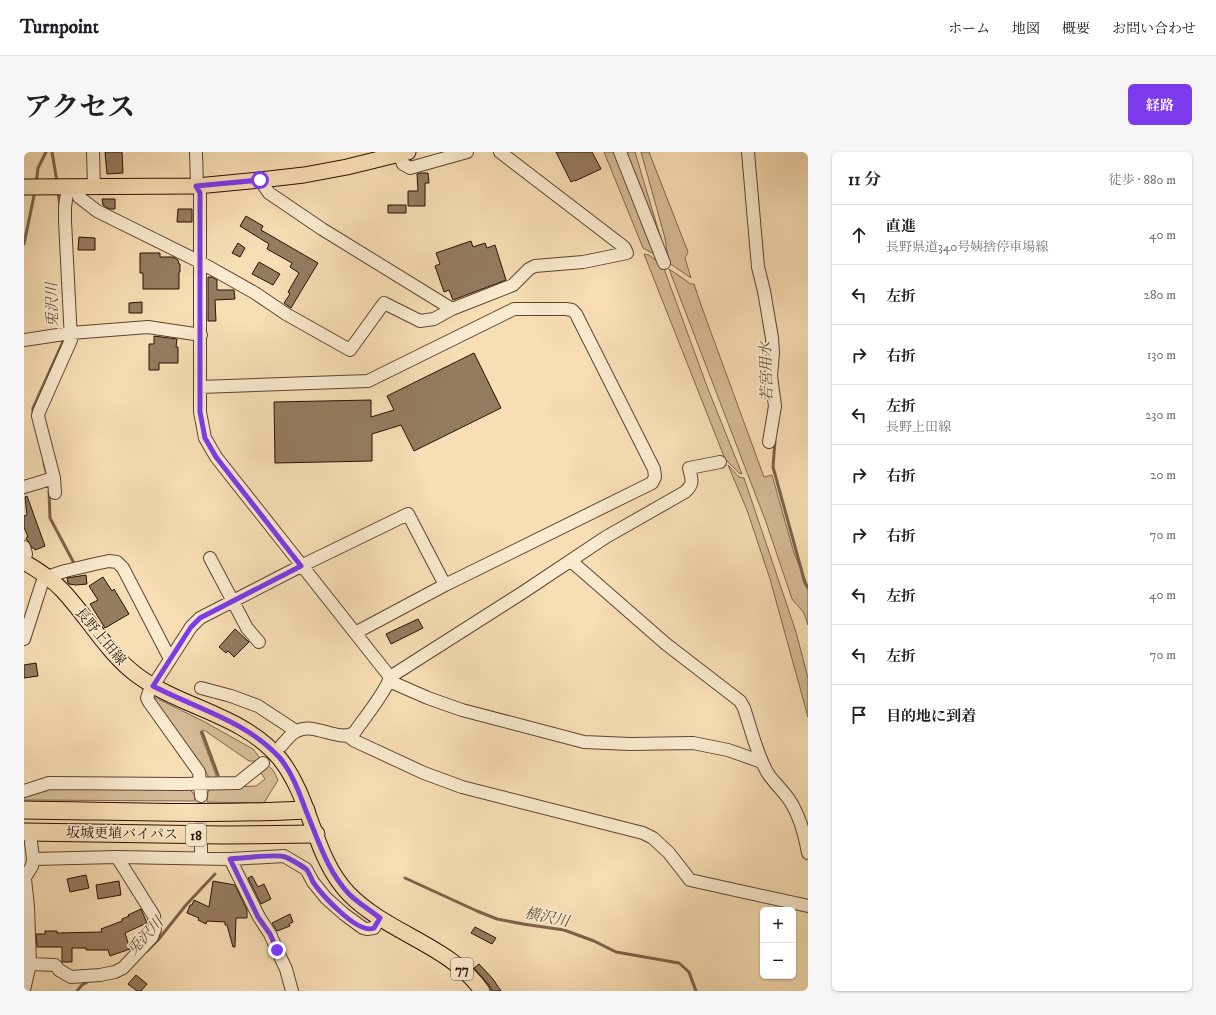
<!DOCTYPE html>
<html lang="ja">
<meta charset="utf-8">
<style>
body{margin:0;font-family:"IM FELL DW Pica","Noto Serif JP",serif;background:#f6f6f6;color:#202124}
.controls{position:absolute;right:12px;bottom:12px;display:grid;overflow:hidden;border-radius:6px;box-shadow:0 1px 3px #0004}
.controls button{width:36px;height:36px;display:grid;place-items:center;padding:0;border:0;border-bottom:1px solid #e0e0e0;background:#fff;color:#202124;font:20px sans-serif}
.stop{position:absolute;width:12px;height:12px;margin:-9px;border:3px solid #7c3aed;border-radius:50%;background:#fff}
.stop.end{background:#7c3aed;border-color:#fff;box-shadow:0 1px 4px #0008}
.list{margin:0;padding:0;list-style:none}
h2{display:flex;justify-content:space-between;align-items:center;height:52px;margin:0;padding:0 16px;font-size:17px}
h2 small{font-size:13px;font-weight:400;color:#757577}
.list li{display:grid;grid-template-columns:26px 1fr auto;gap:12px;align-items:center;box-sizing:border-box;height:60px;padding:0 16px;border-top:1px solid #e0e0e0}
.list b{display:block;font-size:15px;white-space:nowrap}
.list p{margin:0;font-size:13px;white-space:nowrap;color:#757577}
.list em{font-size:13px;font-style:normal;color:#757577}
.icon{flex:none;width:22px;height:22px;fill:none;stroke:currentColor;stroke-width:2;stroke-linecap:round;stroke-linejoin:round}
.map{position:relative;flex:none;width:784px;height:839px;overflow:hidden;border-radius:6px}
header{display:flex;align-items:center;gap:24px;box-sizing:border-box;height:56px;padding:0 20px;background:#fff;border-bottom:1px solid #e0e0e0}
header strong{font-size:19px}
nav{display:flex;gap:22px;margin-inline-start:auto;font-size:14px}
.intro{display:flex;align-items:center;justify-content:space-between;box-sizing:border-box;height:96px;padding:0 24px}
h1{margin:0;font-size:28px}
.button{padding:10px 18px;border-radius:6px;background:#7c3aed;color:#fff;font-size:14px;font-weight:700}
main{display:flex;gap:24px;padding:0 24px}
aside{flex:1;background:#fff;border-radius:6px;box-shadow:0 1px 3px #0004}
.map>svg:first-child{display:block}
.green{fill:#d5bb97;stroke:#7f664e}
.lines{fill:none;stroke-linecap:round;stroke-linejoin:round}
.stream{stroke:#7b624a;stroke-width:3}
.building{fill:#957c60;stroke:#291104}
.minor-tunnel{stroke:#d9bf9a;stroke-width:12;stroke-dasharray:12 6;stroke-linecap:butt}
.minor-casing{stroke:#5d4430;stroke-width:14}
.major-casing{stroke:#291104;stroke-width:17}
.highway-casing{stroke:#291104;stroke-width:19}
.minor{stroke:#faeacf;stroke-width:12}
.major{stroke:#f8deb5;stroke-width:15}
.highway{stroke:#f8deb5;stroke-width:17}
.route{stroke:#7c3aed;stroke-width:5}
.labels{text-anchor:middle;stroke-width:3.5;stroke-linejoin:round;paint-order:stroke}
.shield{fill:#faeacf;stroke:#685241;stroke-width:1}
.shield-label{font-size:13px;font-weight:bold;fill:#291104}
.street-label{font-size:14px;fill:#291104;stroke:#faeacf}
.water-label{font-size:15px;font-style:italic;fill:#674e39;stroke:#faeacf}
</style>
<header>
<strong>Turnpoint</strong>
<nav><a>ホーム</a><a>地図</a><a>概要</a><a>お問い合わせ</a></nav>
</header>
<div class="intro"><h1>アクセス</h1><a class="button">経路</a></div>
<main>
<div class="map">
<svg width="784" height="839" viewBox="0 0 784 839">
<rect width="100%" height="100%" fill="#f8deb5"/>
<filter id="stains"><feTurbulence type="fractalNoise" baseFrequency=".005" numOctaves="4"/><feColorMatrix values="0 0 0 0 .2 0 0 0 0 .09 0 0 0 0 .02 0 0 0 .5 -.17"/></filter>
<radialGradient id="worn" r=".72"><stop offset=".6" stop-color="#630" stop-opacity="0"/><stop offset="1" stop-color="#630" stop-opacity=".3"/></radialGradient>
<!-- green -->
<path class="green" d="M580,0h12l43,105 -16,-9z
M602,0h9l26,87z
M617,0h8l39,100 -3,6 6,20 -22,-15 -4,-25z
M620,102l5,1 14,11 45,123 34,85 -3,-1 -14,-14z
M645,117l22,15h3l7,21 63,172 8,-2 22,78 14,33v39l-4,-12 -12,-14 -26,-77z
M704,313l11,12 5,1 52,154 12,46v39l-38,-138 -23,-69z
M130,545l49,24 50,28 7,9 -4,3h-7l-45,-31 -4,2 16,43v4l-7,-1 -4,-8 -34,-44 -18,-28z
M243,613l6,5 5,10 -14,23 -57,-1 1,-10 3,-4 45,-2 9,-7 -5,-8z
M24,636l141,1 5,5 1,7 -171,-1v-4z"/>
<g class="lines">
<!-- stream -->
<path class="stream" d="M28,0l5,30
M12,32l2,-16 8,-16
M34,40l2,14
M0,92l11,-53
M9,265v-9l32,-71
M751,289l-2,26 32,116 3,5
M20,311l3,12
M25,339l1,27 25,47
M178,580l16,43
M381,726l72,33 20,8 26,5 41,6 30,11 22,11 63,11 10,9 7,19
M123,799l11,-11 28,-35 29,-31
M53,839l5,-6 7,-4"/>
</g>
<!-- building -->
<path class="building" d="M81,0h17l1,21 -16,1z
M532,0h36l9,17 -26,12v-1l-4,2z
M397,21h7l1,10h-4v23h-17v-15h10l-1,-17z
M78,47h13v10h-6l-6,-4z
M364,53h18v8h-18z
M154,57h14v13h-15z
M222,64l17,10 -2,4 57,33 -27,45 -7,-5 6,-9 -2,-2 11,-19 -9,-6 2,-4 -25,-14 2,-5 -29,-18z
M55,85l16,1v12h-17z
M447,89l2,6 12,-4 2,5 8,-3 11,35 -53,20 -4,-10 -5,2 -9,-26 5,-2 -4,-11z
M214,91l7,5 -5,9 -8,-4z
M116,101h20v4h13l5,3 1,4h1v8h-1v17h-36v-16h-3z
M235,110l21,12 -7,11 -21,-11z
M184,125h4l5,3v10h17l1,9 -20,1 1,21h-8z
M118,150v11h-13v-10z
M130,184l23,3 -1,8h2v16h-19v7h-10v-26h5z
M450,201l27,55 -87,43 -13,-26 -29,9v27l-97,2 -1,-61 97,-2v17l23,-7 -7,-14z
M3,344l18,50 -10,4 -1,-2h-2l-3,-6 -2,-2 -1,-2 2,-1 -4,-10v-11l3,-1 -2,-18z
M62,423l1,9 -11,1 -7,-1 -1,-1 -1,-5z
M79,425l9,14 2,-2 15,25 -24,14 -15,-24 8,-4 -9,-14z
M394,467l5,9 -32,16 -5,-10z
M211,477l14,13 -15,15 -6,-6 -2,2 -7,-6z
M12,511l2,13 -14,2v-13z
M62,723l3,13 -19,4 -3,-13z
M228,724l6,11 6,-3 7,15 -10,5 -13,-26z
M95,729l2,14 -23,4 -2,-14z
M189,729l22,4 12,25v8h-11l-1,29h-2l-6,-22h-2v-3l-18,-1 -1,3 -8,-4 1,-2 -12,-5 3,-8h2l2,-5 15,7z
M117,757l6,14 -22,10 5,16 -20,7 -2,-6h-22v-2h-14v14h-10v-15h-25l-1,-13h9v-3h12v2l45,-1 -1,-3 21,-8v-2l7,-3 -1,-1z
M266,762l3,8 -4,2 1,2 -13,5 -5,-8z
M451,775l21,11 -4,6 -21,-11z
M455,812l14,15 8,12h-9l-3,-6 -15,-17z
M112,823l11,9 -6,7h-4l-9,-7z"/>
<g class="lines">
<!-- minor-tunnel -->
<path class="minor-tunnel" d="M177,644v45"/>
<defs>
<path id="minor" d="M69,0l1,35
M172,0l1,34 3,7v219l5,26 11,19 174,220
M374,0l5,12 7,4 57,-16
M596,0l44,111
M724,0l10,115 6,24 8,47 1,15 -2,23 4,30 -6,36
M236,28l9,13 53,36 130,80
M53,35l2,10 18,14 103,51 55,31 31,21 64,36 34,-47 36,18 14,-2 18,-10 61,-24 16,-16 6,-3 48,-4 44,-9 -3,-6 -124,-95
M0,188l47,-7 77,-6 53,8
M176,235l168,-6 146,-72h52l6,1 4,4 78,155 1,8 -3,6 -207,102 -90,48
M0,335l30,-9
M31,341l-1,-15 -16,-62 1,-4 32,-72 -6,-119v-14l3,-20
M0,395l2,7 -2,7
M186,406l37,70 12,14
M547,409l95,83 74,57 4,7c7,21 12,44 23,64 6,10 16,18 23,29 9,14 15,35 18,52
M0,487l18,-56 5,-6 18,-6 30,-7 14,-3 8,1 6,6 47,91
M365,529l39,17 34,12 122,32 46,2 63,-1 35,7 34,12
M177,536l30,8 27,10 38,25
M324,584l7,5 69,32 38,14 181,46 10,5 16,15 21,27 118,26
M257,594c4,-4 10,-13 16,-15 18,-9 40,11 57,2 9,-13 33,-43 36,-56l132,-84 84,-56 79,-45c9,-8 7,-12 4,-24l31,-6
M0,639l25,-8 132,1 57,-1 25,-20
M177,644l-2,-24 -50,-70 -2,-4 2,-6 42,-65 9,-9 101,-52 107,-52 37,71
M7,690l2,17
M177,706v-14
M206,707l29,58 11,17 7,16 9,19 6,22
M0,727l8,-13 1,-7 84,-2 113,2 54,-3 22,13 7,13 13,16 18,16 19,14 4,1 7,-1 6,-10
M6,812l25,1 4,5 12,7 29,-2 15,-3 8,-4 29,-31 3,-8 -1,-13 -37,-59
M0,838l6,-26 -2,-57 -3,-28"/>
<path id="major" d="M0,35l173,-1 63,-6 44,-5 43,-8 61,-15
M0,410c14,8 28,17 39,29 26,28 44,62 75,85 44,32 106,39 142,83 32,40 33,98 69,135 38,39 102,52 133,97"/>
<path id="highway" d="M0,658c94,1 188,5 282,0
M0,680l199,3 93,-1"/>
</defs>
<!-- minor casing -->
<use href="#minor" class="minor-casing"/>
<!-- major casing -->
<use href="#major" class="major-casing"/>
<!-- highway casing -->
<use href="#highway" class="highway-casing"/>
<!-- minor -->
<use href="#minor" class="minor"/>
<!-- major -->
<use href="#major" class="major"/>
<!-- highway -->
<use href="#highway" class="highway"/>
</g>
<g class="lines">
<!-- route -->
<path class="route" d="M236,28l-64,6 4,7v219l5,26 11,19 85,109 -101,52 -9,9 -38,59c42,22 93,35 126,71 13,15 20,35 27,54 12,28 21,60 43,83 9,9 21,16 31,24l-6,10c-16,7 -52,-33 -61,-46 -2,-4 -4,-10 -7,-13 -4,-3 -17,-11 -21,-12 -7,-3 -45,1 -55,2l28,58 12,17 7,16"/>
</g>
<g class="labels">
<!-- shield labels -->
<g class="shield">
<rect x="162" y="672" width="20" height="22" rx="3"/>
<rect x="427" y="806" width="22" height="22" rx="3"/>
</g>
<g class="shield-label">
<text x="172" y="688">18</text>
<text x="438" y="822">77</text>
</g>
<!-- street labels -->
<g class="street-label">
<text transform="translate(77 484) rotate(50)" y="5">長野上田線</text>
<text transform="translate(98 681) rotate(1)" y="5">坂城更埴バイパス</text>
</g>
<!-- water labels -->
<g class="water-label">
<text transform="translate(28 153) rotate(-91)" y="5">兎沢川</text>
<text transform="translate(742 220) rotate(-92)" y="5">若宮用水</text>
<text transform="translate(523 765) rotate(12)" y="5">横沢川</text>
<text transform="translate(121 784) rotate(-48)" y="5">兎沢川</text>
</g>
</g>
<rect width="100%" height="100%" filter="url(#stains)"/>
<rect width="100%" height="100%" fill="url(#worn)"/>
</svg>
<div class="controls">
<button>+</button>
<button>−</button>
</div>
<div class="stop" style="left:236px;top:28px"></div>
<div class="stop end" style="left:253px;top:798px"></div>
</div>
<aside>
<h2>11 分<small>徒歩 · 880 m</small></h2>
<ul class="list">
<li><svg class="icon" aria-label="ahead" viewBox="0 0 24 24"><path d="M12 20V5M6 11l6-6 6 6"/></svg><div><b>直進</b><p>長野県道340号姨捨停車場線</p></div><em>40 m</em></li>
<li><svg class="icon" aria-label="left" viewBox="0 0 24 24"><path d="M17 20v-9H6M10 6l-5 5 5 5"/></svg><div><b>左折</b></div><em>280 m</em></li>
<li><svg class="icon" aria-label="right" viewBox="0 0 24 24"><path d="M7 20v-9h11M14 6l5 5-5 5"/></svg><div><b>右折</b></div><em>130 m</em></li>
<li><svg class="icon" aria-label="left" viewBox="0 0 24 24"><path d="M17 20v-9H6M10 6l-5 5 5 5"/></svg><div><b>左折</b><p>長野上田線</p></div><em>230 m</em></li>
<li><svg class="icon" aria-label="right" viewBox="0 0 24 24"><path d="M7 20v-9h11M14 6l5 5-5 5"/></svg><div><b>右折</b></div><em>20 m</em></li>
<li><svg class="icon" aria-label="right" viewBox="0 0 24 24"><path d="M7 20v-9h11M14 6l5 5-5 5"/></svg><div><b>右折</b></div><em>70 m</em></li>
<li><svg class="icon" aria-label="left" viewBox="0 0 24 24"><path d="M17 20v-9H6M10 6l-5 5 5 5"/></svg><div><b>左折</b></div><em>40 m</em></li>
<li><svg class="icon" aria-label="left" viewBox="0 0 24 24"><path d="M17 20v-9H6M10 6l-5 5 5 5"/></svg><div><b>左折</b></div><em>70 m</em></li>
<li><svg class="icon" aria-label="arrive" viewBox="0 0 24 24"><path d="M6 21V4h12l-3 4 3 4H6"/></svg><div><b>目的地に到着</b></div></li>
</ul>
</aside>
</main>
